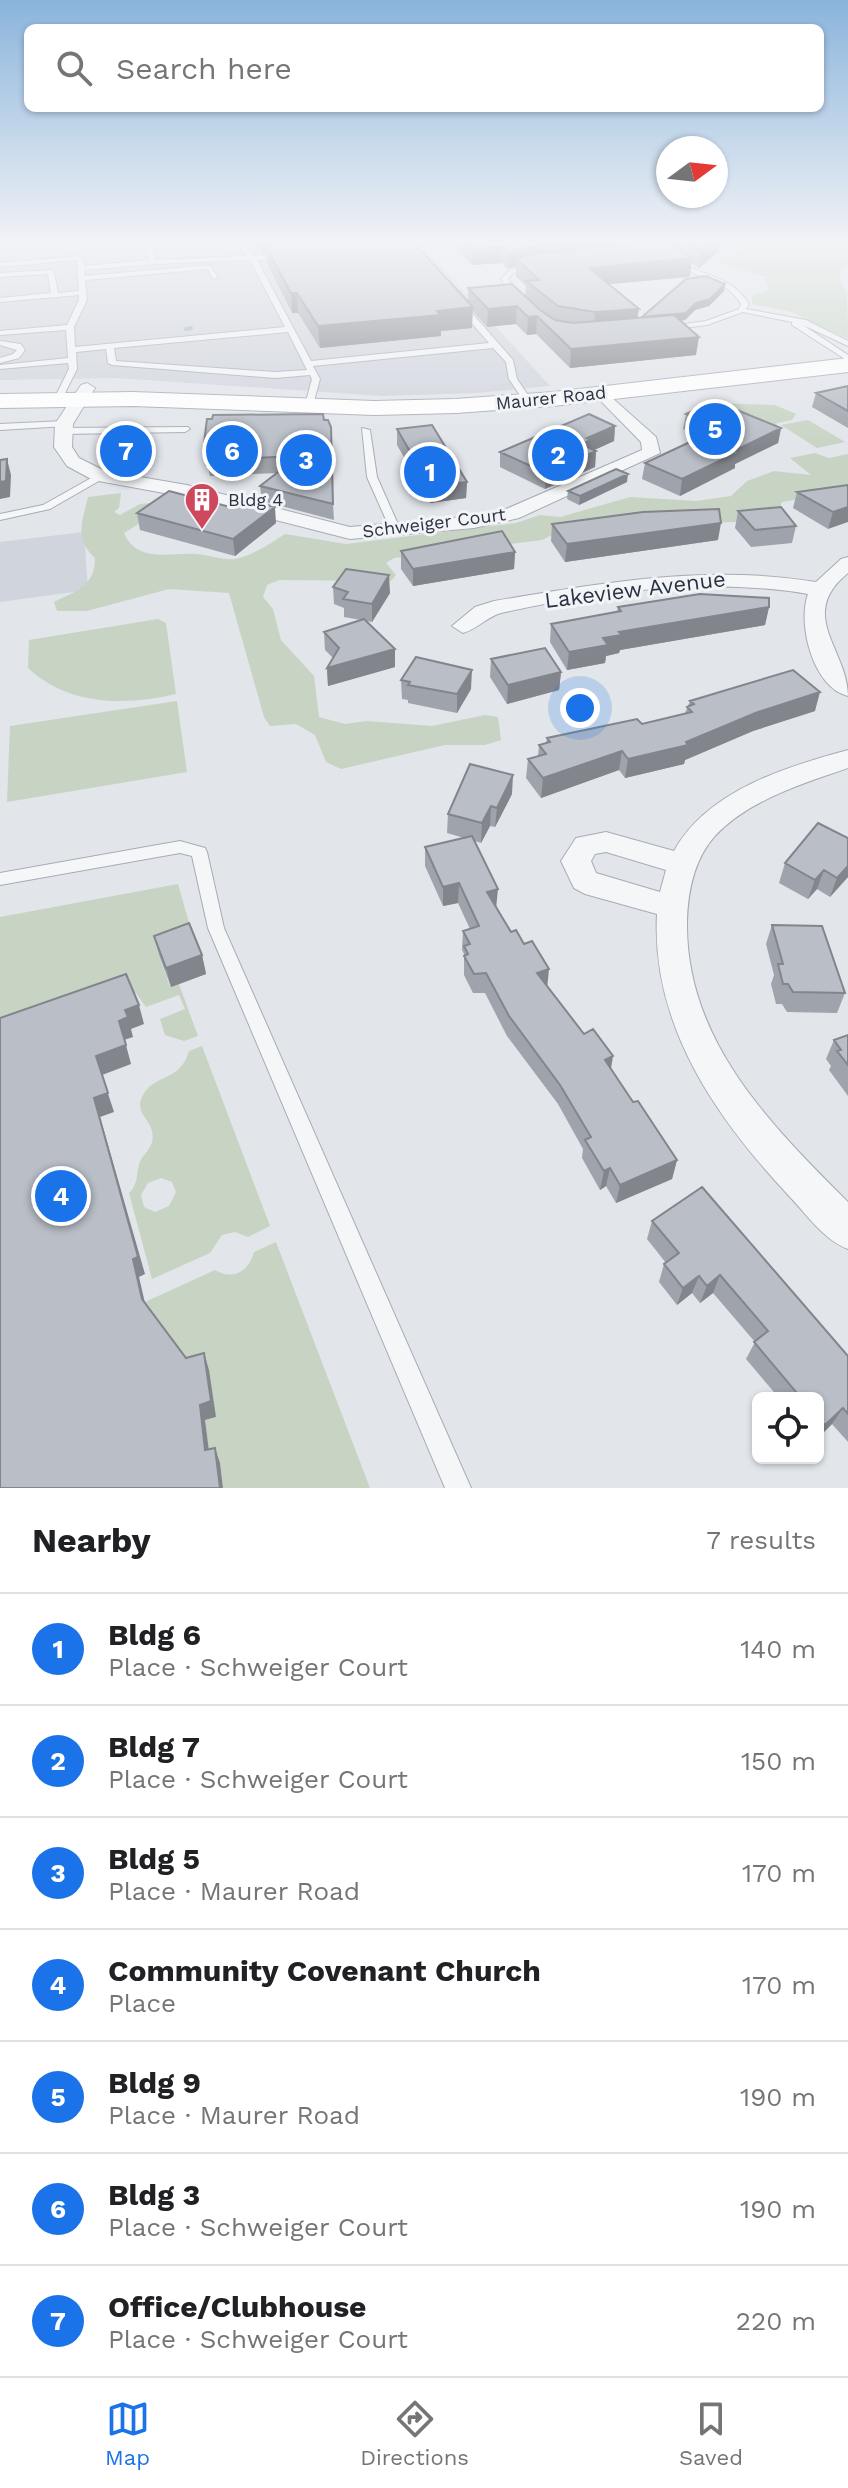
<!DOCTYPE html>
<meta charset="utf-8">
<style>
body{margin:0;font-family:"Work Sans",sans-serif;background:#f2f2f2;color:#202124}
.controls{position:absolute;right:24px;bottom:24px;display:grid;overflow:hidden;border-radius:12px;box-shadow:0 2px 6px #0004}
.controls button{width:72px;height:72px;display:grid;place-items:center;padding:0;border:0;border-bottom:2px solid #e0e0e0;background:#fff;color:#202124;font:40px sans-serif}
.compass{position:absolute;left:656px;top:136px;width:72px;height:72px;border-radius:50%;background:#fff;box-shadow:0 2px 6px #0004;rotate:75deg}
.you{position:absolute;left:580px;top:708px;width:28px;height:28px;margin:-20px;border:6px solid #fff;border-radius:50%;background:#1a73e8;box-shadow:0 0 0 12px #1a73e833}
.badge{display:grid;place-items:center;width:52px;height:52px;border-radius:50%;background:#1a73e8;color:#fff;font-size:26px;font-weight:700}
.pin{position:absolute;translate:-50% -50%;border:4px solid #fff;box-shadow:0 2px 8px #0006}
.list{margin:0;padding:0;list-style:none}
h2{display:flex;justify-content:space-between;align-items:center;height:104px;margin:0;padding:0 32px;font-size:34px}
h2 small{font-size:26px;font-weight:400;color:#757577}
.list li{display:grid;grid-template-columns:52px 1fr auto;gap:24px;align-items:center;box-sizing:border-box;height:112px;padding:0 32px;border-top:2px solid #e0e0e0}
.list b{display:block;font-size:30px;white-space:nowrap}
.list p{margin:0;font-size:26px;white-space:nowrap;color:#757577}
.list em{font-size:26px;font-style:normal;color:#757577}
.icon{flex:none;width:44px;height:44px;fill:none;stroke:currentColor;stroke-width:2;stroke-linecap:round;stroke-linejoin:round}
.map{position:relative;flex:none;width:848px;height:1488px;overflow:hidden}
.search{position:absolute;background:#fff;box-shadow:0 2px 6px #0004;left:24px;right:24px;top:24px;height:88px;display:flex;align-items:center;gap:20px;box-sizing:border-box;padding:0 28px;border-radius:12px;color:#757577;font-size:30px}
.sheet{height:888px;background:#fff}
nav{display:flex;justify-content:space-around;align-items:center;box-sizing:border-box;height:112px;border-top:2px solid #e0e0e0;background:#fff;font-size:22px;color:#757577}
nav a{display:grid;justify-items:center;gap:4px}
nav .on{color:#1a73e8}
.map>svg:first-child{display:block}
.built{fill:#d0d4dc}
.green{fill:#c7d4c3;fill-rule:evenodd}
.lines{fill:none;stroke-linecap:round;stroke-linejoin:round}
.stream{stroke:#9db3ca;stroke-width:4}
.lane-casing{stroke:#a7acb4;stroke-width:2}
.street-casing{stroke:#a7acb4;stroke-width:2}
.secondary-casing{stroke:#a7acb4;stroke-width:2}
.lane{fill:#f5f6f8;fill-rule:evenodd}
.street{fill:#f5f6f8;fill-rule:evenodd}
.secondary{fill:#fff;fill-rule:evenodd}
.wall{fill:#9fa3ab}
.shaded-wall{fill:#82858b}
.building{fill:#b9bec7;stroke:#82858b;stroke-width:2}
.labels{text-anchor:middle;stroke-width:6;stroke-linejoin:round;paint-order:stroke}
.far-street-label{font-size:18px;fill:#2a3342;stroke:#f2f4f8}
.far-poi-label{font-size:18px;fill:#2a3342;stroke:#f2f4f8;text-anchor:start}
.street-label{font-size:22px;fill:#2a3342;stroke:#f2f4f8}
</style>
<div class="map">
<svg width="848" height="1488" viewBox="0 0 848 1488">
<rect width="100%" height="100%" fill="#e2e5ea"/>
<!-- built -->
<path class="built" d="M0,241h418l132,145 -73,7 -95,3 -265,-18 -117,2z
M84,532l4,58 -88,12v-60z"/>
<!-- green -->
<path class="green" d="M759,241h89v24l-7,3c-3,13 0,14 5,24 2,8 2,37 2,47l-56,-27 -40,-8v-9l17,-5 -4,-11 5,-1 -53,-16z
M716,403l59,2 21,9 -4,6 -15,3 -1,4z
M808,420l32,19 5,3 -28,6 -36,-23z
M815,453l14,5 19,-4v37l-66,11 -5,13 -41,7 -166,4 -28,14 -148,18 -8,5 10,12 -5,6 -112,-1 -12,5 -4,12 10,12 8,31 33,36 5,41 26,7 22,-3 65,5 53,-11 13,2 3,23 -16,5h-40l-104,24 -15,-7 -11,-27 -19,-11 -26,2 -6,-9 -35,-124 -60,-4 -82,22h-30l-3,-9c22,-11 41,-16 41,-44 -21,-20 -13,-36 -7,-61l33,-4 -2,15 -5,4 6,3 20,-11 19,-2 -14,18 -21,13c13,31 48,19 73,21 15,1 28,8 43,4 17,-5 31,-15 45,-24l61,10 170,-21 24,-8 20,2 70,-20 66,4 35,-5 16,-15 27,-10 37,4 -21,-17z
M158,619l8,4 10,71c-52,12 -107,12 -148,-26l1,-28z
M177,701l10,71 -180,30 3,-76z
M178,884l16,56 -36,13 12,34 9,-3 19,52 -14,5 -19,-6 -5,-16 25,-10 -6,-14 -33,12 -10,-14 -136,36v-112z
M202,1046l68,180 -22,11 -13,-5 -13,3 -12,18 -58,26 -23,-86c9,-9 7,-17 10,-28 3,-12 17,-17 13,-34 -3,-13 -17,-18 -10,-34 11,-24 38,-14 47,-46zM161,1178l11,4 4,10 -7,14 -14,6 -11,-5 -3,-12 7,-12z
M276,1242l94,246h-147l-3,-25 -9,3 -6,-46 11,-3 -24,-43 -44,-58 -3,-14 70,-32c18,11 34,1 39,-18z"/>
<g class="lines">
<!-- stream -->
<path class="stream" d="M186,329l5,-1"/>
<defs>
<path id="lane" d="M144,241l8,5 4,14 91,-4 -12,-15h6l13,15h30l-2,3 -25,1 54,101 178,-18 -33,-38 7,-2 50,57 4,19 15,22 -7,2 -16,-24 -3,-17 -13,-14 -180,18 7,13 -7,26 -4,3 -4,-3 7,-26 -2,-4 -35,3 -163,-13 -4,-2 -2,-14 -30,3 1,17 -15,30 -4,3 -4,-3 15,-30 -1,-6 -68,6v-4l68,-7 -2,-28 -66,5v-4l67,-6 12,-25v-5l-79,7v-4l51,-5 -3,-19 -48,3v-4l51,-3 3,2 4,21 21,-2 -2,-31 -77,7v-4l79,-7 3,2 2,8 65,-6 -3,-13 -3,-2 -65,4 -3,-2zM250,260l35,67 -210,20 -1,-20 13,-27 -2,-20 123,-11 5,10 5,-1 -8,-13 -125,11 -1,-6 69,-6zM288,332l19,38 -32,2 -159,-11 -2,-13z
M663,241h6l-4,9c26,29 61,18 84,54l-3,5 60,11 42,21v5l-45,-21 45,30v6l-56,-36v-3l-49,-10 -36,13 -40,5 -1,-2 4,-2 36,-5 33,-12 2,-5c-19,-32 -58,-24 -82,-54z
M532,264l2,3 -20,5 -6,7 12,17 -7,2 -12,-19 9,-9z
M0,341l21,3 4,6 -6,8 -19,5v-5l13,-4 4,-4 -17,-5z
M64,421l3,1v4l-67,4v-6z
M188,427l2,2 -5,3 -122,2 -5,-3 5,-3z
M362,428l8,2 7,47 24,54 -1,2h-8l-1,-2 -24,-54z
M100,473l5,3 -1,2 -54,31 -50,11v-6l43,-9z
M180,841l25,7 2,4 17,76 247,560h-26l-237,-560 -16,-72 -12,-3 -180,32v-12z"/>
<path id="street" d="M87,383l8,5 -22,36 -1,23 7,11 26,13 82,14 163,42 124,-11 32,-7 136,-59 -1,-8 -48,-49 8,-5 55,49 4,16 -141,65 -45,10 -124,11 -164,-42 -93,-17 -26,-14 -13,-19 1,-23 26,-39z
M848,557v16c-52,42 0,77 0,123 -35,-8 -51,-72 -40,-102 -101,-17 -208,-3 -307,19 -14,4 -24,16 -38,20l-11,-7 23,-19 19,-6c108,-18 213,-37 322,-19l25,-23z
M848,750v18c-46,16 -100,32 -134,69 -20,23 -26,54 -27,84 -2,119 83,203 161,281v47c-24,-9 -40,-33 -58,-52 -73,-78 -139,-171 -133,-283l-72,-20 -11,-6 -13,-27 15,-23 30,-6 68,19c33,-60 111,-84 174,-101zM606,852l60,18 -6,22 -64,-19 -5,-12 4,-7z"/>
<path id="secondary" d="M848,358v14l-295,34 -97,7 -82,2 -241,-9 -133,2v-14l133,-2 241,9 82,-2 97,-7z"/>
</defs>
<!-- lane casing -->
<use href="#lane" class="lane-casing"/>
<!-- street casing -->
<use href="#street" class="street-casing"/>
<!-- secondary casing -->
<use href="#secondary" class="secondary-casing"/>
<!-- lane -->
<use href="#lane" class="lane"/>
<!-- street -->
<use href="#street" class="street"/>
<!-- secondary -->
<use href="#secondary" class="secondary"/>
</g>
<!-- wall -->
<path class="wall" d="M255,241h92l3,3 118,58v-14l57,8 1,-10 -10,-9v-11l-8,3 -7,-6 -29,2 -23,-24h211l9,3 1,-3h61l-3,2 -8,-1 -2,10 -19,16 -8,-5 -1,13 -2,1 -79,7 30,25 -2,9 5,-1 82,-26 -15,15 -14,4 -10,10 -4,1 15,34 -126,13 -34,-34 -9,1 -11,-11 -29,3 -15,-17v18l-31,3v5l-121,12 -22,-35h-6l-25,-50 -1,-10 -4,1z
M848,386v42l-36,-21 4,-14z
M686,414l95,14 -3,15 -43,21v4l-55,28 -38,-17 3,-16 56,-26 -18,-8z
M324,420h4l6,100 -72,-19 -2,-15 17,-13 -67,3 -2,-10h-3l-2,-15z
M615,426l-1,15 -20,9 2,1 -1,16 -50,22 -45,-22v-15z
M397,429l70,53 -1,16 -36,5 -33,-58z
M144,434l1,8 -10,22h-25l-2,-9z
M627,482l-48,23 -12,-6 1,-8z
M848,485l-20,44 -35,-21 4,-16z
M738,511l58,15 -4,17 -41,4 -16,-19z
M137,513l139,10 -41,33 -95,-26z
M552,524l166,16 -153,22 -14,-21z
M401,551l114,1 -1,17 -101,17 -12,-17z
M333,587l57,6 -18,29 -6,-1 29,28v18l-67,19 -1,-18 6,-10 -8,-8 -1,-18 37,-12 -17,-3v-9l-10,-4z
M618,607h151l-4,18 -145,25 -1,3 -13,3 -1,7 -38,7 -17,-28 1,-18 66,-12z
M491,659l70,13 -2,18 -52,14 -17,-27z
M401,680l70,9 -14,24 -49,-10v-3l-6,-1z
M690,701l125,10 -62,20 -68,29 -1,4 -59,14 -6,-8 -78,28 -15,-20 2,-19 10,-3 1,-11 7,-2 1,-5 95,-14 43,-11z
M512,794l-17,33 -5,-1 -9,17 -6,-2 22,67 14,24 36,54 64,83 22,33 44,58 -5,19 -56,24 -10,-17 -6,4 -18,-32 1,-9 -25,-45 -51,-68 -22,-43h-12l-9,-18v-21l-2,-4 1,-19 7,-2 -12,-26 -15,3 -18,-40v-19l39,-9 -17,-5 1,-19z
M848,838v39l-18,20 -13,-8 -9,10 -29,-16 6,-20z
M772,925l73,68 -8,20 -50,-1 -5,-8h-6l-5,-20 3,-9 -8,-31z
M154,936l48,19 4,19 -35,13 -12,-32z
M848,1035v61l-19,-26 2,-4 -5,-7 8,-19z
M652,1221l196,135v86l-16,-18 -14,14v-40h-39l-33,-39 9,-17 -42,-49 -13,10 -8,-10 -15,12 -18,-23 5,-18 2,-1 -19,-24z"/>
<!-- shaded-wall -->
<path class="shaded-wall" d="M260,241h80l-75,4 1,8 -4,1z
M580,241h27l-1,14 -89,4 -1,7 -8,3 1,-16 21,-7z
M624,241h36l-4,8 -33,4z
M714,241h6l-2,11 -19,16 3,-17z
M502,246l-1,17 -29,2 1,-16z
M692,258l-2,18 -2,1 -101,9 2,-18z
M725,284l-1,7 -15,15 -14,4 -10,10 -48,8 59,-25z
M291,293h6l1,20h-6z
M517,306l-1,18 -29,3 1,-18z
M473,307l-1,21 -31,3v5l-121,12 -2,-22 119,-15z
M639,309l-3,19 -43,4 2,-20z
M537,316l-1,18 -9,1 1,-18z
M699,337l-3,18 -126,13 1,-19z
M615,426l-1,15 -24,11 6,-1 -1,16 -50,22 1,-16 41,-35z
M781,428l-3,15 -43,21v4l-55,28 2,-17 52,-28z
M144,434l1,8 -10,22 -2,-8z
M7,459l4,16 -1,22 -10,2v-17z
M628,474l-1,8 -48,23 1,-9z
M467,482l-1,16 -36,5v-17z
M275,507l1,16 -41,33 -2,-17z
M848,507v15l-20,7 5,-17z
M721,523l-3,17 -153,22 2,-18z
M515,552l-1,17 -101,17v-17z
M389,575l1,18 -18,29v-18z
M769,607l-4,18 -145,25 -1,3 -13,3 -1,7 -38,7 2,-18 50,-20z
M395,649v18l-67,19 -1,-18z
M472,670l-1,19 -14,24v-19z
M561,672l-2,18 -52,14 1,-19z
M820,692l-5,19 -62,20 -68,29 -1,4 -59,14 3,-19 58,-17 72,-30z
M622,751l-3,19 -78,28 2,-20z
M513,775l-1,19 -17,33 2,-19z
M491,806l-1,20 -9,17 1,-20z
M848,866v11l-18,20 7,-19z
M824,870l-7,19 -9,10 7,-19z
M459,883l-1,20 -15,3v-19z
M498,889l-2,20 -9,-17z
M202,955l4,19 -35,13 -5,-19z
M549,969l-2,20 -10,-16z
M139,1005l5,19 -13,5 2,8 -9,3 -5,-19 6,-11z
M126,1045l5,19 -29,11 12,37 -14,5 45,157 -6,3 9,39 -6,-17 -48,-201 2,-42z
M613,1056l-3,19 -5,-15z
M677,1160l-5,19 -56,24 4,-18z
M610,1168l-4,18 -6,4 4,-19z
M720,1275l-7,18 -13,10 7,-17z
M699,1276l-7,17 -15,12 6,-17z
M204,1353l5,17 7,47 -11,3 6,46 -6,-16 -5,-45z
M843,1408l-11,16 -14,14 7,-13z
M215,1448l5,15 3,25h-3z"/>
<!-- building -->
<path class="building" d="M317,241h30l3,3 19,-3h43l61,66 -36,4 4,4 -123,11 -21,-33h-6l-26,-48z
M465,241h115l-50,5 -21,7 -7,-7 -29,3z
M665,241l27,17 -103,10 50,41 -44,3 -37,-6 -32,-25 13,-1 -22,-21 15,-5z
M684,241h30l-12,10z
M706,276l19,8 -15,15 -14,4 -10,10 -44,4 44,-38z
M512,284l28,26 15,10 18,3 101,-8 25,22 -128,12 -34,-33 -9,1 -11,-11 -29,3 -20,-21z
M848,386v25l-32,-18z
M715,401l66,27 -47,23 4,1 -56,27 -37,-16 75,-35 -34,-14z
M323,414l1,6h4l3,7 2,77 -73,-18 39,-30 -92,4 2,-9h-6l4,-32h5l1,-4z
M589,414l26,12 -28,12 4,2 -10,4 15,7 -50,22 -46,-21z
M432,425l35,57 -37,4 -33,-57z
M120,434h24l-11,22 -25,-1z
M7,459l-1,22 -6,1v-22z
M616,469l12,5 -48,22 -12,-5z
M848,485v22l-15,5 -36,-20z
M169,491l61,16 12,-9 33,9 -42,32 -96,-26z
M781,507l15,19 -41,4 -17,-19z
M719,509l2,14 -154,21 -15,-20 91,-12z
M502,531l13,21 -102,17 -12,-18z
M346,569l43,6 -17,29 -29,-5 5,-7 -15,-5z
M700,594l69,4v9l-150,25 3,3 -19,3 5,7 -39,7 -18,-28 70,-13 -3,-4z
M364,619l31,30 -68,19 12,-20 -15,-16z
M545,648l16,24 -53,13 -17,-26z
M416,657l56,13 -15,24 -49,-9 2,-3 -9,-2z
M793,670l27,22 -62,20 -72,30 2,3 -60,14 -6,-8 -79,27 -15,-19 18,-5 -7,-9 11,-3 -3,-4 90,-19 5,5 50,-12 -5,-5 7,-3 -4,-3z
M470,764l43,11 -16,33 -6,-2 -9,17 -34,-9z
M818,823l30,15v28l-11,12 -13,-8 -9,10 -30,-17z
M472,836l26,53 -11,3 24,40 5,-2 8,14 8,-3 17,28 -12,4 47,61 9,-5 20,27 -8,4 28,42 5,-1 39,59 -57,25 -10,-17 -6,3 -19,-31 6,-3 -31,-52 -51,-69 -23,-43 -12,1 -10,-18 4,-2 -4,-8 6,-2 -7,-13 16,-5 -20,-43 -16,4 -18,-40z
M189,923l13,32 -36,13 -12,-32z
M772,925l50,1 23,67 -52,-1 -5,-8h-5l-5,-20h5z
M126,974l13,31 -14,5 3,7 -9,4 7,24 -30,11 12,37 -14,5 44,159 -5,2 9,40 44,59 18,-5 7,48 -11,4 5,45 10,-2 5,40h-220v-470z
M848,1035v30l-11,-14 4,-1 -7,-10z
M702,1187l146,169v58l-5,-6 -18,17 -7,-7v-20h-17l-47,-56 14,-11 -48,-56 -13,11 -8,-10 -16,12 -19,-24 15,-11 -27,-32z"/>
<!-- sky -->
<linearGradient id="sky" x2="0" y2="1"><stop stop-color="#8ab4dc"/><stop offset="0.54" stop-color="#f2f3f6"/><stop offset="1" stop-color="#f2f3f6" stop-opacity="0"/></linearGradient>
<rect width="848" height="449" fill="url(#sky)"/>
<!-- icons -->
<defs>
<symbol id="building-pin" viewBox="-11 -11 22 30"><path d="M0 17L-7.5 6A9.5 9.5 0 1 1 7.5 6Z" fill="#cf475c" stroke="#f2f4f8"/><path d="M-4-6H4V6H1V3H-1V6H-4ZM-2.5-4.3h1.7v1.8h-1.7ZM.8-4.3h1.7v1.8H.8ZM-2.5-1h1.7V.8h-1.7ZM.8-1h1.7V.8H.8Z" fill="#fff"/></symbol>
</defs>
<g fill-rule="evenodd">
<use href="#building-pin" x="182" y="480" width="40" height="54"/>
</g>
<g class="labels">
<!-- far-street labels -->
<g class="far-street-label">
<text transform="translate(551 398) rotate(-6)" y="6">Maurer Road</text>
<text transform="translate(434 523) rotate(-7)" y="6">Schweiger Court</text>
</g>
<!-- far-poi labels -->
<g class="far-poi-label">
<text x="228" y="506">Bldg 4</text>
</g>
<!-- street labels -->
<g class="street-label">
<text transform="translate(635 589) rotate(-7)" y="8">Lakeview Avenue</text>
</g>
</g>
</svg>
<div class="controls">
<button><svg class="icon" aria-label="locate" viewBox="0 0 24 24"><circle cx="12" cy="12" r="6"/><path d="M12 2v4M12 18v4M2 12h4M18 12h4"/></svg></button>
</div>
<svg class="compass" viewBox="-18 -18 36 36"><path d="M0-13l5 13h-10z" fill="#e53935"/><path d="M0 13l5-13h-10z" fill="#757577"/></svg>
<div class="you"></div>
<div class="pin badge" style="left:430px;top:472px">1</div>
<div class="pin badge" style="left:558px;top:455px">2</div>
<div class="pin badge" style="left:306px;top:460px">3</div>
<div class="pin badge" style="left:61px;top:1196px">4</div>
<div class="pin badge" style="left:715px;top:429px">5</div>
<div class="pin badge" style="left:232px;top:451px">6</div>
<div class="pin badge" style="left:126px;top:451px">7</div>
<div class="search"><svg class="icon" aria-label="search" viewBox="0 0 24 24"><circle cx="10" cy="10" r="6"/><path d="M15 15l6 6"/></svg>Search here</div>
</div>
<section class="sheet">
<h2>Nearby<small>7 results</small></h2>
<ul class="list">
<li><span class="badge">1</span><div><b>Bldg 6</b><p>Place · Schweiger Court</p></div><em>140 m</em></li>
<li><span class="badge">2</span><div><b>Bldg 7</b><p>Place · Schweiger Court</p></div><em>150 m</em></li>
<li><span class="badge">3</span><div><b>Bldg 5</b><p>Place · Maurer Road</p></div><em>170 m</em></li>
<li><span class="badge">4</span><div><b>Community Covenant Church</b><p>Place</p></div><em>170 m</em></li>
<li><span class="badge">5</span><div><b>Bldg 9</b><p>Place · Maurer Road</p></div><em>190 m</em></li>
<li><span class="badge">6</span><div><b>Bldg 3</b><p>Place · Schweiger Court</p></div><em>190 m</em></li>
<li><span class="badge">7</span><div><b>Office/Clubhouse</b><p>Place · Schweiger Court</p></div><em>220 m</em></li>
</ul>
</section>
<nav>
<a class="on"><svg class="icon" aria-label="map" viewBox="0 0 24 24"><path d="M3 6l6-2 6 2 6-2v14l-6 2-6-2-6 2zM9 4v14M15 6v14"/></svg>Map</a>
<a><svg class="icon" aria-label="directions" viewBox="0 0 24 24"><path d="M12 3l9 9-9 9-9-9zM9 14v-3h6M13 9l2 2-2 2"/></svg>Directions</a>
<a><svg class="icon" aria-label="saved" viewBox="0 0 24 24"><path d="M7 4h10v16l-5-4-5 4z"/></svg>Saved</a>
</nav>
